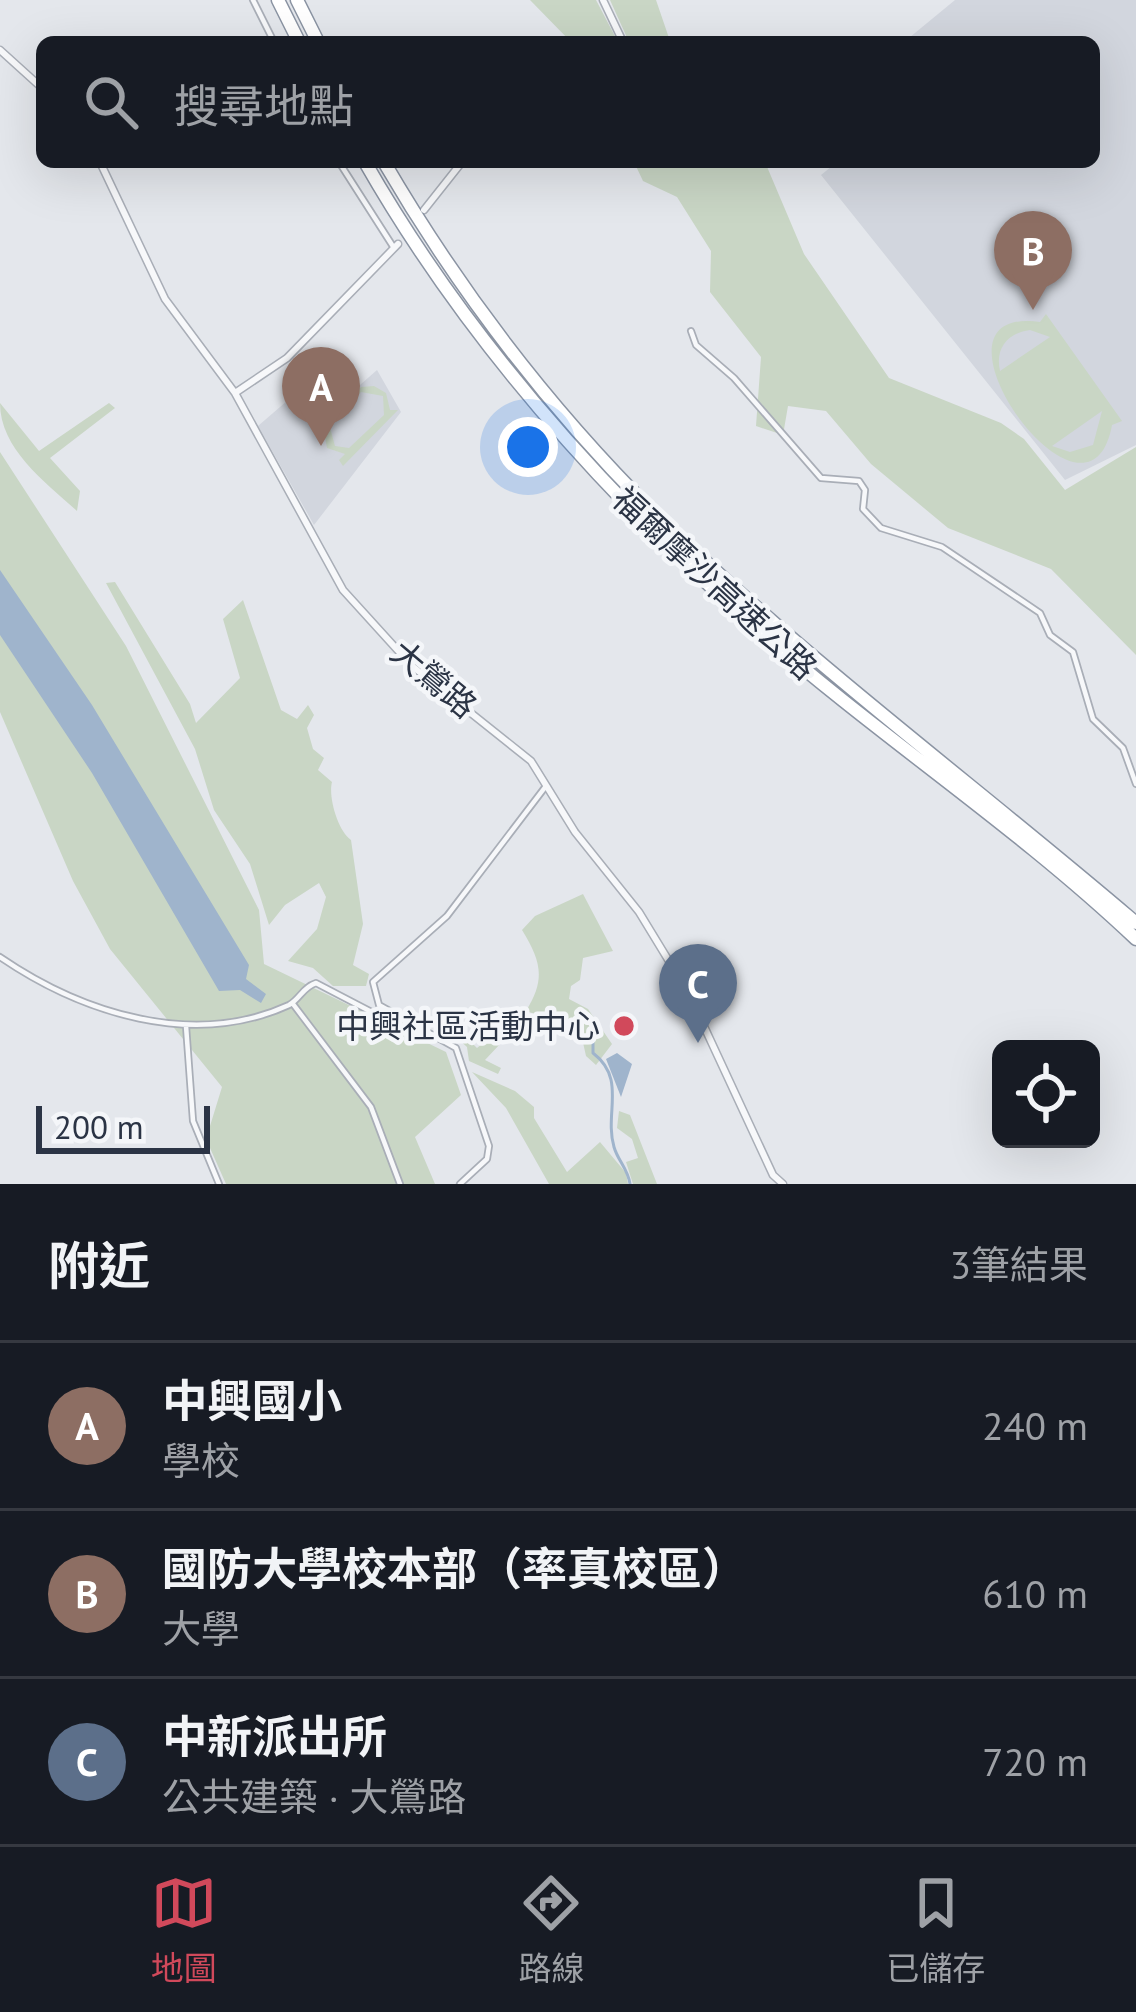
<!DOCTYPE html>
<html lang="zh-TW">
<meta charset="utf-8">
<style>
body{margin:0;font-family:"PT Sans","Noto Sans TC",sans-serif;background:#242831;color:#f1f3f6}
.controls{position:absolute;right:36px;bottom:36px;display:grid;overflow:hidden;border-radius:18px;box-shadow:0 12px 48px #0002}
.controls button{width:108px;height:108px;display:grid;place-items:center;padding:0;border:0;border-bottom:3px solid #363941;background:#171b24;color:#f1f3f6;font:60px sans-serif}
.scale{position:absolute;left:36px;bottom:30px;width:174px;box-sizing:border-box;padding-left:12px;border:6px solid #2b3445;border-top:0;font-size:33px;line-height:42px;white-space:nowrap;color:#2b3445;-webkit-text-stroke:9px #f4f6f9;paint-order:stroke}
.you{position:absolute;left:528px;top:447px;width:42px;height:42px;margin:-30px;border:9px solid #fff;border-radius:50%;background:#1a73e8;box-shadow:0 0 0 18px #1a73e833}
.badge{display:grid;place-items:center;width:78px;height:78px;border-radius:50%;background:#d1495b;color:#fff;font-size:39px;font-weight:700}
.pin{position:absolute;translate:-50% -99px;filter:drop-shadow(0 3px 6px #0008)}
.pin::after{content:'';position:absolute;top:63px;width:42px;height:36px;background:inherit;clip-path:polygon(0 0,100% 0,50% 100%)}
.list{margin:0;padding:0;list-style:none}
h2{display:flex;justify-content:space-between;align-items:center;height:156px;margin:0;padding:0 48px;font-size:51px}
h2 small{font-size:39px;font-weight:400;color:#9ea1a6}
.list li{display:grid;grid-template-columns:78px 1fr auto;gap:36px;align-items:center;box-sizing:border-box;height:168px;padding:0 48px;border-top:3px solid #363941}
.list b{display:block;font-size:45px;white-space:nowrap}
.list p{margin:0;font-size:39px;white-space:nowrap;color:#9ea1a6}
.list em{font-size:39px;font-style:normal;color:#9ea1a6}
.icon{flex:none;width:66px;height:66px;fill:none;stroke:currentColor;stroke-width:2;stroke-linecap:round;stroke-linejoin:round}
.map{position:relative;flex:none;width:1136px;height:1184px;overflow:hidden}
.search{position:absolute;background:#171b24;box-shadow:0 12px 48px #0002;left:36px;right:36px;top:36px;height:132px;display:flex;align-items:center;gap:30px;box-sizing:border-box;padding:0 42px;border-radius:18px;color:#9ea1a6;font-size:45px}
.sheet{height:660px;background:#171b24}
nav{display:flex;justify-content:space-around;align-items:center;box-sizing:border-box;height:168px;border-top:3px solid #363941;background:#171b24;font-size:33px;color:#9ea1a6}
nav a{display:grid;justify-items:center;gap:6px}
nav .on{color:#d1495b}
.map>svg:first-child{display:block}
.built{fill:#d2d6de}
.green{fill:#c9d6c5;fill-rule:evenodd}
.water{fill:#9fb4cc}
.lines{fill:none;stroke-linecap:round;stroke-linejoin:round}
.stream{stroke:#9fb4cc;stroke-width:3}
.minor-casing{stroke:#a9aeb7;stroke-width:8}
.tertiary-casing{stroke:#a9aeb7;stroke-width:9}
.motorway-casing{stroke:#8b94a3;stroke-width:15}
.minor{stroke:#f7f8fa;stroke-width:4.5}
.tertiary{stroke:#f7f8fa;stroke-width:6}
.motorway{stroke:#fff;stroke-width:12}
.poi-dot{fill:#d1495b;stroke:#f4f6f9;stroke-width:4.5}
.labels{text-anchor:middle;stroke-width:9;stroke-linejoin:round;paint-order:stroke}
.street-label{font-size:33px;fill:#2b3445;stroke:#f4f6f9}
.poi-label{font-size:33px;fill:#2b3445;stroke:#f4f6f9;text-anchor:end}
</style>
<div class="map">
<svg width="1136" height="1184" viewBox="0 0 1136 1184">
<rect width="100%" height="100%" fill="#e4e7ec"/>
<!-- built -->
<path class="built" d="M955,0h181v445l-71,35 -244,-305 16,-13h257v-120h-190z
M377,370l24,42 -87,113 -56,-99 37,-32 24,27z"/>
<!-- green -->
<path class="green" d="M530,0h66l22,42h-47z
M610,0h46l13,38 -40,4z
M634,162h131l39,92 85,124 112,45 23,16 41,51 71,-43v208l-85,-86 -103,-41 -77,-64 -45,-53 -38,-5 -5,29 -27,-9 5,-69 -51,-65 1,-41 -34,-54 -34,-16z
M1046,314l76,107 -10,4c-24,131 -205,-122 -72,-103zM1030,330l20,7 -50,34c-5,-22 7,-38 30,-41zM1102,411l-9,34 -23,7 -18,-6z
M374,386l12,7 4,17h8l-55,56 -4,-6 6,-6 -18,-6 -4,-22 38,-39zM361,392l22,4 1,19 -35,33 -14,-2 -6,-22z
M0,403l39,48 70,-48 6,5 -65,50 30,33 -3,20c-32,-29 -77,-62 -77,-108z
M0,452l126,194 133,264 5,54 182,88 15,43 -46,42 20,47h-209l-20,-45 16,-52 -112,-138 -37,-68 -73,-169z
M115,582l75,122 6,19 44,-45 -17,-59 20,-19 38,110 16,9 11,-14 6,10 -7,13 6,21 11,9 -6,12 14,12c-4,15 6,49 19,58l12,84 -10,41 16,9 -3,12h-33l-20,-18 -25,-7 29,-32 9,-32 -7,-14 -34,22 -16,20 -19,-61 -36,-54 -19,-61 -89,-166z
M583,894l30,57 -30,7 -3,22 -9,6 -2,13 19,10 24,35 -16,21 -10,-9 -6,-27 -54,-18c20,-32 15,-50 -4,-81l13,-14z
M499,1030l2,13 -16,17 16,8 -3,6 -29,-13 -2,-14 -11,-10 7,-3 14,14z
M472,1072l43,19 19,16v11l33,54 33,-30 26,31 2,11h-79l-43,-76z
M619,1111l11,4 27,69h-24l-7,-22 12,-4 -6,-19 -15,-11z"/>
<!-- water -->
<path class="water" d="M0,570l92,135 157,260 -3,14 20,15 -5,9 -21,-13 -21,1 -127,-218 -92,-138z
M617,1053l15,11 -11,33 -15,-38z"/>
<g class="lines">
<!-- stream -->
<path class="stream" d="M593,1037v16c34,26 11,60 21,94 4,14 14,22 16,37"/>
<defs>
<path id="minor" d="M253,0l21,42
M339,162l55,86
M691,331l5,14 38,33 87,100 38,3 6,9 -2,19 18,19 61,19 98,66 10,22 23,17 20,67 30,29 13,36
M0,957c82,56 193,92 289,48 11,-6 14,-18 27,-22l71,37 7,-5
M293,1004l78,103 29,77
M186,1026l7,95 26,63
M460,1184l27,-25 2,-13 -33,-98 -77,-43 -6,-23 74,-66 99,-130"/>
<path id="tertiary" d="M603,0l20,42
M0,50l42,38
M100,162l65,137 70,94 108,197 69,76 119,95 44,71 64,80 50,82 84,181 10,9
M424,210l38,-48
M235,393l52,-35 111,-114"/>
<path id="motorway" d="M278,0l21,42
M297,0l21,42
M365,162c103,180 241,334 397,471 121,106 257,195 374,306
M384,162c84,144 189,277 312,391 140,130 295,246 440,370"/>
</defs>
<!-- minor casing -->
<use href="#minor" class="minor-casing"/>
<!-- tertiary casing -->
<use href="#tertiary" class="tertiary-casing"/>
<!-- motorway casing -->
<use href="#motorway" class="motorway-casing"/>
<!-- minor -->
<use href="#minor" class="minor"/>
<!-- tertiary -->
<use href="#tertiary" class="tertiary"/>
<!-- motorway -->
<use href="#motorway" class="motorway"/>
</g>
<!-- markers -->
<circle class="poi-dot" cx="624" cy="1026" r="12"/>
<g class="labels">
<!-- street labels -->
<g class="street-label">
<text transform="translate(715 583) rotate(43)" y="12">福爾摩沙高速公路</text>
<text transform="translate(434 679) rotate(40)" y="12">大鶯路</text>
</g>
<!-- poi labels -->
<g class="poi-label">
<text x="600" y="1038">中興社區活動中心</text>
</g>
</g>
</svg>
<div class="controls">
<button><svg class="icon" aria-label="locate" viewBox="0 0 24 24"><circle cx="12" cy="12" r="6"/><path d="M12 2v4M12 18v4M2 12h4M18 12h4"/></svg></button>
</div>
<div class="scale">200 m</div>
<div class="you"></div>
<div class="pin badge" style="left:321px;top:446px;background:#8d6e63">A</div>
<div class="pin badge" style="left:1033px;top:310px;background:#8d6e63">B</div>
<div class="pin badge" style="left:698px;top:1043px;background:#5c6f8a">C</div>
<div class="search"><svg class="icon" aria-label="search" viewBox="0 0 24 24"><circle cx="10" cy="10" r="6"/><path d="M15 15l6 6"/></svg>搜尋地點</div>
</div>
<section class="sheet">
<h2>附近<small>3筆結果</small></h2>
<ul class="list">
<li><span class="badge" style="background:#8d6e63">A</span><div><b>中興國小</b><p>學校</p></div><em>240 m</em></li>
<li><span class="badge" style="background:#8d6e63">B</span><div><b>國防大學校本部（率真校區）</b><p>大學</p></div><em>610 m</em></li>
<li><span class="badge" style="background:#5c6f8a">C</span><div><b>中新派出所</b><p>公共建築 · 大鶯路</p></div><em>720 m</em></li>
</ul>
</section>
<nav>
<a class="on"><svg class="icon" aria-label="map" viewBox="0 0 24 24"><path d="M3 6l6-2 6 2 6-2v14l-6 2-6-2-6 2zM9 4v14M15 6v14"/></svg>地圖</a>
<a><svg class="icon" aria-label="directions" viewBox="0 0 24 24"><path d="M12 3l9 9-9 9-9-9zM9 14v-3h6M13 9l2 2-2 2"/></svg>路線</a>
<a><svg class="icon" aria-label="saved" viewBox="0 0 24 24"><path d="M7 4h10v16l-5-4-5 4z"/></svg>已儲存</a>
</nav>
